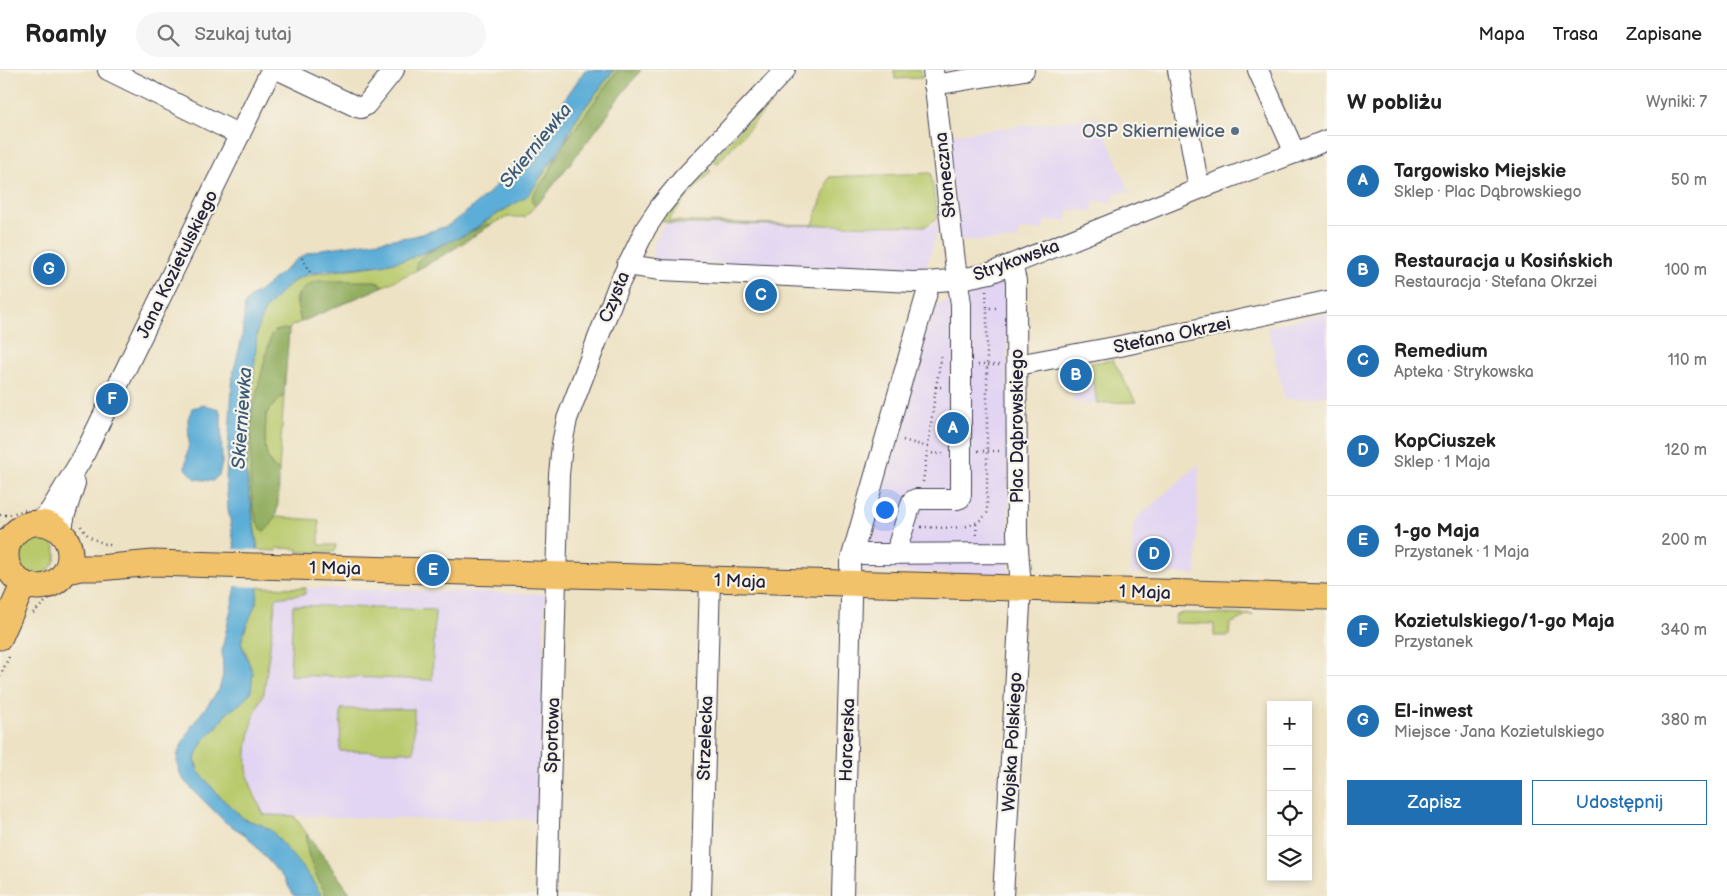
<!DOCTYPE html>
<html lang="pl">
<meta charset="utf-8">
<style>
body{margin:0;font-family:"Balsamiq Sans",sans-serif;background:#f6f6f6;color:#222}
.controls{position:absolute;right:15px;bottom:15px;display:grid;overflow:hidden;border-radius:0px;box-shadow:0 2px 8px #0003}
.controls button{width:45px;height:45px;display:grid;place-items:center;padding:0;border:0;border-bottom:1px solid #e0e0e0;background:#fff;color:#222;font:25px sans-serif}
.you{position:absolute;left:884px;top:439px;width:18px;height:18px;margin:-12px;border:4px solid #fff;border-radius:50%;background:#1a73e8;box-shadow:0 0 0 8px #1a73e833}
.badge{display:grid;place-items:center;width:32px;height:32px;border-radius:50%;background:#1f6fb2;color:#fff;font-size:16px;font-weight:700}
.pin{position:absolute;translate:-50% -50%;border:2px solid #fff;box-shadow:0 1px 5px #0006}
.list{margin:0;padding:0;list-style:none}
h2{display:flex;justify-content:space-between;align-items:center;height:65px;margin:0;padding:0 20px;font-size:21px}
h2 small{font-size:16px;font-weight:400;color:#767676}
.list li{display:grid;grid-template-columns:32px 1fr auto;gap:15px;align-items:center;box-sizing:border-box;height:90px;padding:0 20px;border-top:1px solid #e0e0e0}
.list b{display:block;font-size:19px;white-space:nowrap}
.list p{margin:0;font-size:16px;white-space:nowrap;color:#767676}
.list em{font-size:16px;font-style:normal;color:#767676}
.actions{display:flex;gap:10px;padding:15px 20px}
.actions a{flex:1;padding:11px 0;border:1px solid #1f6fb2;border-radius:0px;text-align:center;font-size:18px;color:#1f6fb2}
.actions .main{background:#1f6fb2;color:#fff}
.icon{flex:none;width:28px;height:28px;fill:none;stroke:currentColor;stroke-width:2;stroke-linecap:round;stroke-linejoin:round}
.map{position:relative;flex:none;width:1327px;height:826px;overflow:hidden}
header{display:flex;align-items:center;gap:30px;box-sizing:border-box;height:70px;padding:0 25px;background:#fff;border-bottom:1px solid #e0e0e0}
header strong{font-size:24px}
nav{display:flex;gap:28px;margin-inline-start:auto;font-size:18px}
.search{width:350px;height:45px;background:#f6f6f6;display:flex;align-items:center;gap:12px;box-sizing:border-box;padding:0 18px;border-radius:28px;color:#767676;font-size:19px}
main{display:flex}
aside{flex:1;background:#fff}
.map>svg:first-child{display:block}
.built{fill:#e2d4f3}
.green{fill:#b9ca6d;stroke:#6e7654}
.forest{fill:#92ae60;stroke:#5a684e}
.water{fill:#5cadd7;stroke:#3f6889}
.pier{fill:#ede2c4}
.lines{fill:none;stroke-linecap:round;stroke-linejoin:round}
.minor-casing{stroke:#403f50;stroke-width:22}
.major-casing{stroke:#403f50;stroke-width:27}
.path{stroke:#403f50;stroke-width:2.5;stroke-dasharray:1 4;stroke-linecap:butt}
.minor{stroke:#fff;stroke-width:20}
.major{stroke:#f2c26a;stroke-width:25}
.service-dot{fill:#5c6f8a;stroke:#f7f3e8;stroke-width:2}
.labels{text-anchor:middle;stroke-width:4.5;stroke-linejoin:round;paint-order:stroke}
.service-label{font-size:18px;fill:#4e5e75;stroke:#f7f3e8;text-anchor:end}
.street-label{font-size:18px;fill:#22223b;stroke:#f7f3e8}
.water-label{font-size:19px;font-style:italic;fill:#395a79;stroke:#f7f3e8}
</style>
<header>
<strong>Roamly</strong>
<div class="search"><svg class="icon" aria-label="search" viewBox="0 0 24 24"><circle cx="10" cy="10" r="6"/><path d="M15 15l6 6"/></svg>Szukaj tutaj</div>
<nav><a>Mapa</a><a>Trasa</a><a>Zapisane</a></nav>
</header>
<main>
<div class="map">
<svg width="1327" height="826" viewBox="0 0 1327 826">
<rect width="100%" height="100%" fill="#f7f3e8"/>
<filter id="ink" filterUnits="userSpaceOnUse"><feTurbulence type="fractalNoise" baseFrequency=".02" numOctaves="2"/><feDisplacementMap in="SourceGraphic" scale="10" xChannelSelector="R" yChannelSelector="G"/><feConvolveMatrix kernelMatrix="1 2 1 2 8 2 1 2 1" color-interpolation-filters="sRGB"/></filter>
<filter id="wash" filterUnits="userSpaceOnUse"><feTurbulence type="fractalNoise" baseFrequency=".0096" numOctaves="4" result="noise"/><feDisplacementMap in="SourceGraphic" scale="20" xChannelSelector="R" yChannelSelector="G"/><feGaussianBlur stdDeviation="1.12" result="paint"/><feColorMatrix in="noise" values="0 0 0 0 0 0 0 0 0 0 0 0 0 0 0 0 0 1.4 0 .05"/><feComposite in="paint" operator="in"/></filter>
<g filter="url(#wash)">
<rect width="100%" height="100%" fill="#ede2c4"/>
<!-- built -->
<path class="built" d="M1098,47l32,76h-17v9l-20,-1v10l-25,-1 -1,11h-23l-1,9h-24l-1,10 -58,1 -13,-106z
M665,151l211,5h53l11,-5 -14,48 -7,3 -263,-11 -4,-5 2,-12z
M999,210l8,2 2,292 -153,-3 77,-264z
M1327,243v83l-42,4 -17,-73z
M1090,293l7,40h-23l-6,-36z
M1199,394l-3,110 -65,-1 2,-44 3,-10z
M306,518l239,6 -6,225 -93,1 -182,-5 -15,-37 -2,-24 6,-34 4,-15 7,-12 12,-95 29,-4z"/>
<!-- green -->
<path class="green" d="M614,0h4l-53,72 11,-23z
M894,0h27l1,8 -27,1z
M766,32l4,3 -53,59 -4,-5z
M558,82l-9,21 -16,22 -1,6 3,5 -10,11h-17l-41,17 63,-41z
M706,97l5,4 -30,33 -13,17 145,4 16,-48 102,-4 6,45 -11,8 -247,-2 -11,-1 -5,-2 -1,-2z
M435,178c-9,6 -19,10 -18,22l-33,16 -10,-5 -76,13 -2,7 5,21 -10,4 -2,4c-7,-1 -13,0 -18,5l-18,172 4,15 6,9 4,-2 9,-12 43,3v25h17l-1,7h-37v-3l-19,-1h-2v3l-19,-1 -12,-79 11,-139c2,-7 4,-16 8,-22 9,-15 26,-29 41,-35l75,-10 30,-7z
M1113,290l23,42 -39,1 -7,-40z
M284,325l-5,76c-19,-11 -13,-35 -13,-56l3,-5z
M16 484a20 20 0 1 1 40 0a20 20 0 1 1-40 0Z
M258,517l48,1 -1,6 -29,4 -12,95c-12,21 -22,62 -15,86 3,12 10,25 15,36l30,1 13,18v10l9,31 11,21h-5l-13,-19 -47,-52 -18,-6 -24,-22 -22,-26 -3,-13 8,-17 12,-12 12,-16 14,-10 6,-48 -6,-12z
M293,535l142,5 -3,70 -142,-5z
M1185,543l68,2h-5l-18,9 -1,12h-15v-12l-40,-1 2,-9z
M341,639h73v43l-74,-1z"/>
<!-- forest -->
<path class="forest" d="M618,0h23l-32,40 1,2 -65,84 -10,10 -3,-5 1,-6 16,-22 16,-31z
M487,154l4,1 -42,27 -32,18c-1,-2 -1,-5 0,-8 5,-11 57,-31 70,-38z
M317,211h57l10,5 -83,36c-5,-22 -8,-32 16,-41z
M284,259l5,1 -5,65 -15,15 -3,5c0,21 -6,45 13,56 -1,17 3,53 -16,60l-6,-9 -4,-15 -3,-28 2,-68 19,-76 4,-4z
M307,764l41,56 4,6h-25c-9,-16 -24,-44 -20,-62z"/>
<!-- water -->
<path class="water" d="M585,0h29l-38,49 -18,33 -28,41 -4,4 -42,25 -17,12 -56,24 -30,7 -59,6 -16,4 -11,5 -16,14 -15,17 -7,21 -11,139 11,75 1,43 -2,14 -13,32 -2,8 12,30 -2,19 -10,11 -14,10 -12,16 -12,12 -8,17 1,7 2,6 22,26 24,22 18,6 10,6 38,46 12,19h-28l-9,-16 -38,-44 -22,-14 -40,-40 -5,-9 -3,-11 1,-9 4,-9 11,-20 26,-34 4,-15 -1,-26 14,-62 -1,-38 -7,-41 -2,-28 7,-107 9,-35 3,-33 5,-8 10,-6 36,-31 12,-7 14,-4 93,-13 32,-10 14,-10 27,-22 44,-48z
M205,335l14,4 2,7 1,47 -3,12 -6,6 -17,-2 -11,-11 4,-26 -1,-23 4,-11z"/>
<!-- pier -->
<path class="pier" d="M232,479l28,1 1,37 -27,-1z"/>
</g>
<g filter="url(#ink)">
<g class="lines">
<defs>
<path id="minor" d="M108,0l132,65
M279,0l78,37 4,1 5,-3 28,-35
M1178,0l21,119
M1258,0l37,83
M934,15l90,-15
M627,195l34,5 252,12c26,0 52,-3 77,-9l209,-84 96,-36 32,-13
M1017,295l103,-19 207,-45
M38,453l12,-12 33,-54 188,-387
M61,463l4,-19 10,-31
M0,471l7,3
M853,483l6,1 159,-1
M897,484l2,-12 13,-41 4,-2h41l3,-1 1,-4v-190l-6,-42 -22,-192
M547,826l12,-421 3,-31 5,-25 51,-133 28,-58 14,-21 23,-28 102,-109
M701,826l9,-316
M843,826l8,-297 -1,-36 80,-281
M1003,826l18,-308 -4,-53 -1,-254 -4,-17"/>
<path id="major" d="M6 485a32 32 0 1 1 64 0a32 32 0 1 1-64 0Z
M67,501l13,-3h19l54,-5 1174,34
M0,567l23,-52"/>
</defs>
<!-- minor casing -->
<use href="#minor" class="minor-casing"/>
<!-- major casing -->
<use href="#major" class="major-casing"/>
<!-- path -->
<path class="path" d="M302,188l9,16
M986,221l1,17h12
M978,295h22
M936,317l6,-33
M903,370l25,7
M978,381h22
M927,383l16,1
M923,412l13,-95h9
M0,445h8l17,-5
M976,454l1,13
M81,456c6,13 19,16 32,20
M921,457c22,0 52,6 66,-14v-205
M33,543l12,-11 17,-12
M0,606l10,-21"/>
<!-- minor -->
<use href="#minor" class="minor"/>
<!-- major -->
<use href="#major" class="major"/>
</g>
</g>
<!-- markers -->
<circle class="service-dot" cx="1235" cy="61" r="5"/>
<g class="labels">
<!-- service labels -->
<g class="service-label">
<text x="1225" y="67">OSP Skierniewice</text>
</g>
<!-- street labels -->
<g class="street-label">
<text transform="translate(945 105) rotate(-96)" y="6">Słoneczna</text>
<text transform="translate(1016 190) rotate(-20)" y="6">Strykowska</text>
<text transform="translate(177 194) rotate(-64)" y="6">Jana Kozietulskiego</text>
<text transform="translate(614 227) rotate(-68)" y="6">Czysta</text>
<text transform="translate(1172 265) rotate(-12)" y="6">Stefana Okrzei</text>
<text transform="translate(1017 356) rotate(-90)" y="6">Plac Dąbrowskiego</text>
<text transform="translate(335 498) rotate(1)" y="6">1 Maja</text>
<text transform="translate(740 511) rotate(2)" y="6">1 Maja</text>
<text transform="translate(1145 522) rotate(2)" y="6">1 Maja</text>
<text transform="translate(552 665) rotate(-88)" y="6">Sportowa</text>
<text transform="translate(705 668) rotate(-88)" y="6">Strzelecka</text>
<text transform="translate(847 670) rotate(-88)" y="6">Harcerska</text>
<text transform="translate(1012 672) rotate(-87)" y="6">Wojska Polskiego</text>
</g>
<!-- water labels -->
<g class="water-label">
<text transform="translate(535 75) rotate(-51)" y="7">Skierniewka</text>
<text transform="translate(241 348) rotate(-86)" y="7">Skierniewka</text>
</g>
</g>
</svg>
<div class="controls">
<button>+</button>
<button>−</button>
<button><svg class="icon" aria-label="locate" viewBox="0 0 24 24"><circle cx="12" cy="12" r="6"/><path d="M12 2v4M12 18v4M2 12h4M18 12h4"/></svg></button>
<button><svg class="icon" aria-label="layers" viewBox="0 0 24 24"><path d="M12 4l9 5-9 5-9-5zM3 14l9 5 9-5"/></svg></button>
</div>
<div class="you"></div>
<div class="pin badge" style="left:953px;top:358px">A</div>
<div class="pin badge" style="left:1076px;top:305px">B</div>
<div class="pin badge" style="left:761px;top:225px">C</div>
<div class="pin badge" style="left:1154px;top:484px">D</div>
<div class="pin badge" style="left:433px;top:500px">E</div>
<div class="pin badge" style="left:112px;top:329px">F</div>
<div class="pin badge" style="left:49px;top:199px">G</div>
</div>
<aside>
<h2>W pobliżu<small>Wyniki: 7</small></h2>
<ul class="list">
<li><span class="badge">A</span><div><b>Targowisko Miejskie</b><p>Sklep · Plac Dąbrowskiego</p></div><em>50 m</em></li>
<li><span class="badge">B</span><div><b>Restauracja u Kosińskich</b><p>Restauracja · Stefana Okrzei</p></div><em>100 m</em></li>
<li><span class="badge">C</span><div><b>Remedium</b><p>Apteka · Strykowska</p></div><em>110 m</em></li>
<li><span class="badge">D</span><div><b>KopCiuszek</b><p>Sklep · 1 Maja</p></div><em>120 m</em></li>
<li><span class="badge">E</span><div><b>1-go Maja</b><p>Przystanek · 1 Maja</p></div><em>200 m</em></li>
<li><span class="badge">F</span><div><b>Kozietulskiego/1-go Maja</b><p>Przystanek</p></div><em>340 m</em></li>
<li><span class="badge">G</span><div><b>El-inwest</b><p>Miejsce · Jana Kozietulskiego</p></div><em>380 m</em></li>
</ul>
<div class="actions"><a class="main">Zapisz</a><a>Udostępnij</a></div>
</aside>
</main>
